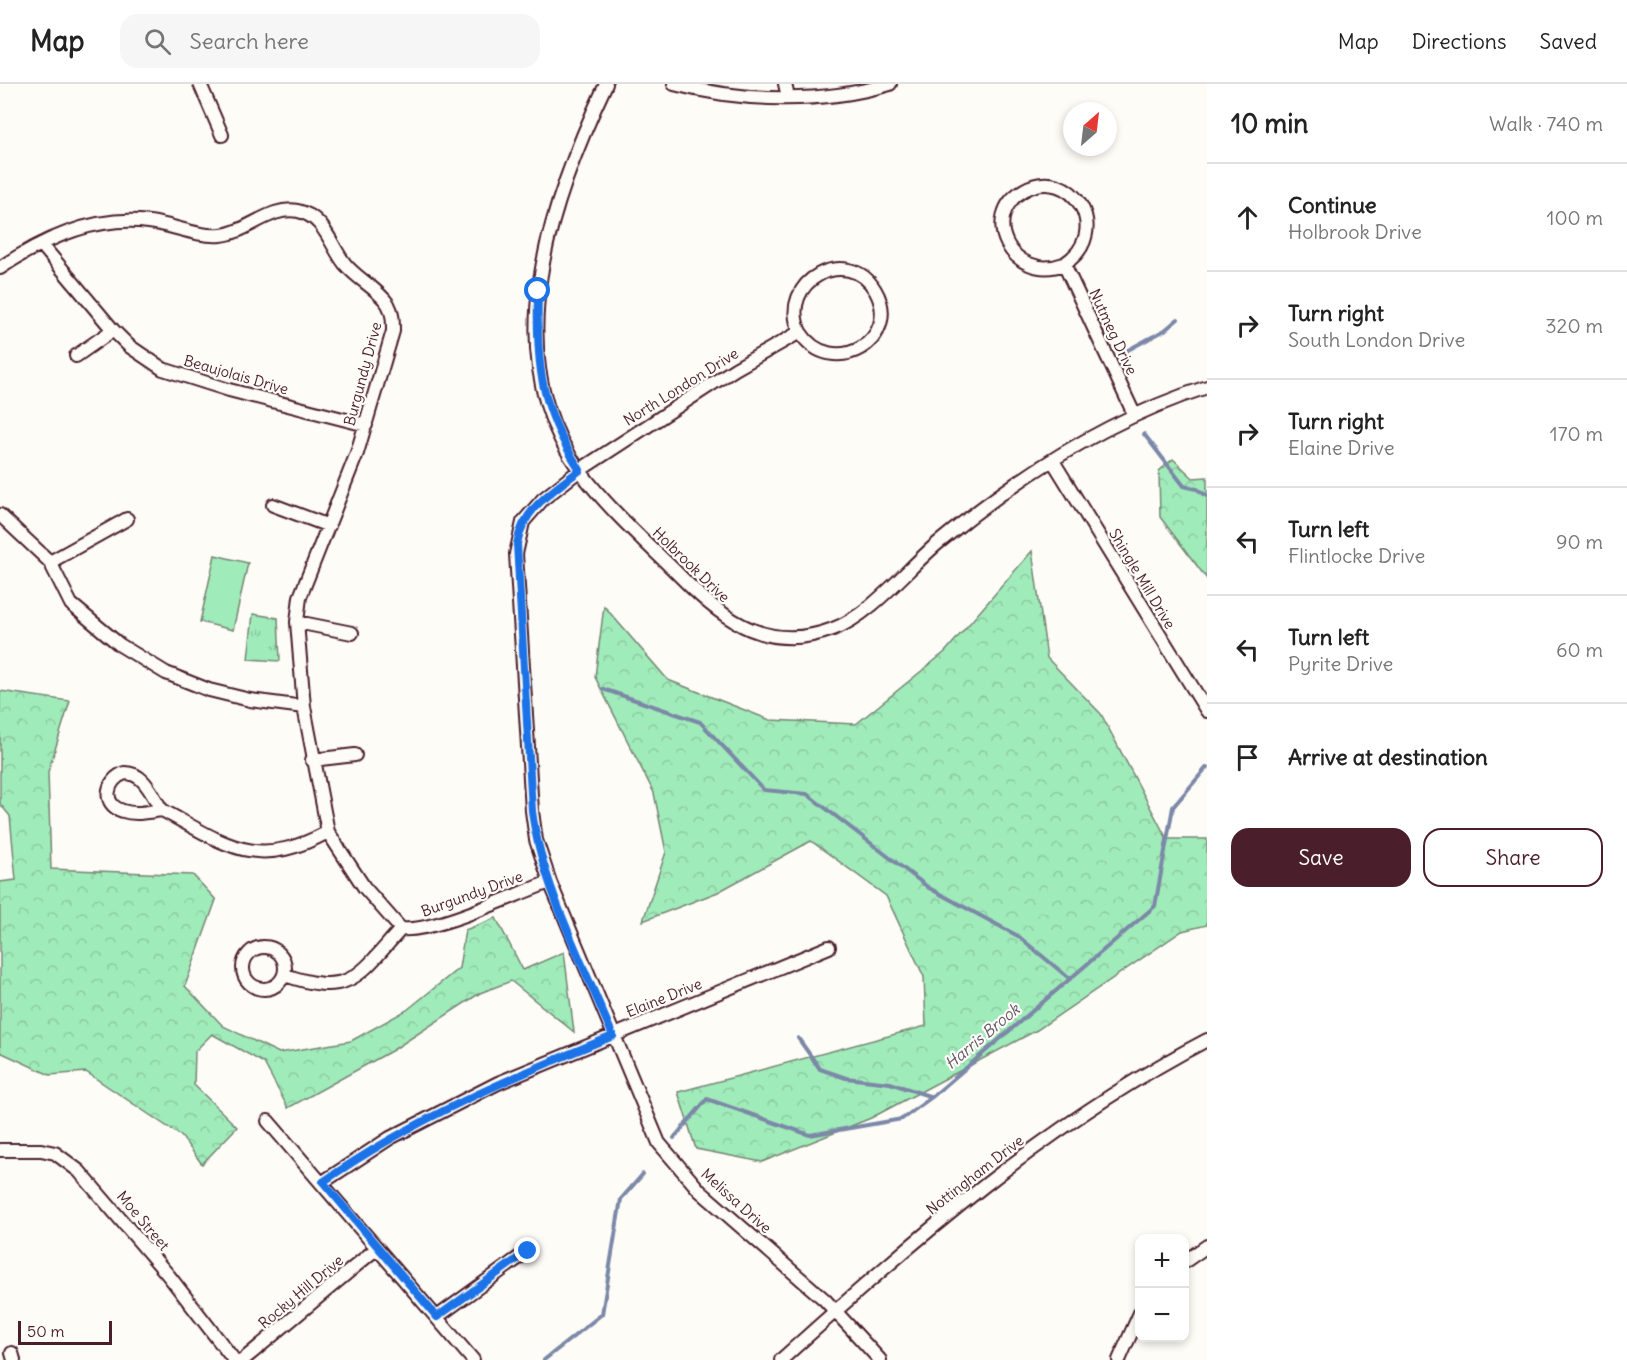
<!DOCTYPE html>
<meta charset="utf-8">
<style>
body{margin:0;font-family:Delius,sans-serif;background:#f6f6f6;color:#222}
.controls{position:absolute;right:18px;bottom:18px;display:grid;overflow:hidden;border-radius:12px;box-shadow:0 3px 9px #0003}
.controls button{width:54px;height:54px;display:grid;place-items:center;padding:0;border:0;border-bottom:2px solid #e0e0e0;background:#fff;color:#222;font:30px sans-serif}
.compass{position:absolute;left:1063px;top:18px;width:54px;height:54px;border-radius:50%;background:#fff;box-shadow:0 3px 9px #0003;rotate:28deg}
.scale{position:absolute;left:18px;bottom:15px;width:94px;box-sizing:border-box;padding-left:6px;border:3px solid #4a1f2b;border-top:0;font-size:16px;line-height:21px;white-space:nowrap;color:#4a1f2b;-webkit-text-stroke:4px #fdfcf7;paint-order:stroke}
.stop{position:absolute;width:18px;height:18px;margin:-14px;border:4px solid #1a73e8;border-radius:50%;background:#fff}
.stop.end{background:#1a73e8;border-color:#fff;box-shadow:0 2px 6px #0008}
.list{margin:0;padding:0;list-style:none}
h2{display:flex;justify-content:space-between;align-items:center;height:78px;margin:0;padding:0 24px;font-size:26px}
h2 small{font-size:20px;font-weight:400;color:#767676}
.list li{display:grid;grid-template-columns:39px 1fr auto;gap:18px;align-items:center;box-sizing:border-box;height:108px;padding:0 24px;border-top:2px solid #e0e0e0}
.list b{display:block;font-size:22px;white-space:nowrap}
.list p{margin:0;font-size:20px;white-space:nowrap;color:#767676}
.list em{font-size:20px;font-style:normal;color:#767676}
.actions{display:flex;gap:12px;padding:18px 24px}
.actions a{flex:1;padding:14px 0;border:2px solid #4a1f2b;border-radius:18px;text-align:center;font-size:21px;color:#4a1f2b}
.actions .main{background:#4a1f2b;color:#fff}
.icon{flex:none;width:33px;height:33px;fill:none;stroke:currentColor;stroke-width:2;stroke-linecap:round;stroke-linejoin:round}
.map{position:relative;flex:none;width:1207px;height:1276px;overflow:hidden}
header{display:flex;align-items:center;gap:36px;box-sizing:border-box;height:84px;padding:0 30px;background:#fff;border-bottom:2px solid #e0e0e0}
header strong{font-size:28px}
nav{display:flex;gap:33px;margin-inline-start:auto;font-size:21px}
.search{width:420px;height:54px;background:#f6f6f6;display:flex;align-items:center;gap:15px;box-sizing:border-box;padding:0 21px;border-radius:18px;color:#767676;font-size:22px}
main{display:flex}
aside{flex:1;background:#fff}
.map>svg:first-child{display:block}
.grass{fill:#a0ebba;stroke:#758572;stroke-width:1.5}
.forest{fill:url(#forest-crowns);stroke:#758572;stroke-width:1.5}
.park{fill:url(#park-tufts);stroke:#758572;stroke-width:1.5}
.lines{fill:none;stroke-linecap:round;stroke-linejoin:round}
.stream{stroke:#7c88a7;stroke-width:4}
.minor-casing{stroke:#4a1f2b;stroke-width:16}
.minor{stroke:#fdfcf7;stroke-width:12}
.route{stroke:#1a73e8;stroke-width:8}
.labels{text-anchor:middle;stroke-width:4.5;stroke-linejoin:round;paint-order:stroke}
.street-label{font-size:15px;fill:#4a1f2b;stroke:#fdfcf7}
.water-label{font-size:16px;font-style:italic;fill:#635469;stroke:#fdfcf7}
</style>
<header>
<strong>Map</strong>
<div class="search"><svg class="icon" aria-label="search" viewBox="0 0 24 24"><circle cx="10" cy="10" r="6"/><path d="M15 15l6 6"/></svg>Search here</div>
<nav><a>Map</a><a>Directions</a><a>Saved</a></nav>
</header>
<main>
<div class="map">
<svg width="1207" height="1276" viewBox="0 0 1207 1276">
<defs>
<pattern id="forest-crowns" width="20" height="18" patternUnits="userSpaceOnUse" patternTransform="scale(1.5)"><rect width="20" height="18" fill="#a0ebba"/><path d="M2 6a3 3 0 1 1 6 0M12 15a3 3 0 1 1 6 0" fill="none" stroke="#8bc9a0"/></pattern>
<pattern id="park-tufts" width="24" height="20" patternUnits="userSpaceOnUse" patternTransform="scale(1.5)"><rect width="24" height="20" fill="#a0ebba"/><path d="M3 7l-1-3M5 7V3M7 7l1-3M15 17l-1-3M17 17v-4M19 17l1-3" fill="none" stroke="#8bc9a0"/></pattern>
</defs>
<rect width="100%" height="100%" fill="#fdfcf7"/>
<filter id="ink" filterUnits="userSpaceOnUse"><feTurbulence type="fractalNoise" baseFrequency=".0167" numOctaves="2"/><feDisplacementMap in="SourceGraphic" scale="12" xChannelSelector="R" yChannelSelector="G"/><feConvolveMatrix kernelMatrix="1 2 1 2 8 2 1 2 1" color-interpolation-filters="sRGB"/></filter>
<g filter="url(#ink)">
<!-- grass -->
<path class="grass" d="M215,471l33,8 -15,67 -33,-8z"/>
<!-- forest -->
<path class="forest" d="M1173,375l20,19 14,-1v102l-47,-62 -1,-46z
M1032,467l15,107 54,56 66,125h40v86l-25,6 -145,99 -166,88 -109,44 -66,-13 -18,-57 248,-66 -2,-49 -38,-81 -75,-55 -93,51 -75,29 23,-69 -12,-59 -59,-116 9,-71 64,74 102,40 86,4 89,-72z
M0,607l70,10 -22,71 3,97 142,6 23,25 -31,86 38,40 56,27 72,-12 56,-31 52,-42 6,-38 31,-12 27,52 41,-18 10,80 -63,-51 -31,12 -87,57 -105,58 -24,-45 -52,-29 -17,17 -1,34 43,42 -35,37 -21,-28 -95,-64 -36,3 -50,-23v-170l16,-2 -6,-64 -10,-12z"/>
<!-- park -->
<path class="park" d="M253,530l25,4 2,43 -32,-2z"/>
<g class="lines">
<!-- stream -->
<path class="stream" d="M1126,267l39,-21 13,-11
M1144,350l40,52 13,3 10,7
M603,605l97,33 64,68 43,4 122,94 89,48 52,43
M798,954l22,31 26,9 44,5 42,14
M674,1054l33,-39 103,36 92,-16 30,-22 223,-191 18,-99 34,-40
M544,1276l58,-46 19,-115 22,-25"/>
<defs>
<path id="minor" d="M200,0l22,51
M606,0c-55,116 -111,271 -26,387 29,39 68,73 102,107 43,44 88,75 151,51 38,-14 74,-60 105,-86 79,-66 170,-124 269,-156
M674,0c68,18 148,20 216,0
M785,0l3,13
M41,160l72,86 16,16 34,23 66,21 137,35
M1064,180c-52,19 -86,-48 -40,-74 48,-27 90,43 40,74l70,150
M0,184c43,-29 96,-53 149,-46 24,3 48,15 72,13 26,-2 50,-30 77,-24 27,6 32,34 47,53 12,15 32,24 43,40 5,9 5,17 5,27l-36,122 -57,144 -3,25 7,85 24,125 36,55 37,42c33,4 114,-35 149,-47
M800,248c32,50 104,7 75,-42 -27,-46 -98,-9 -75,42l-65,37 -155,101 -37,29 -20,23 -7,32 16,257 4,29 14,42 109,261 41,48 125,109 55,60
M76,272l37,-26
M1053,377l154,250
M273,421l56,21
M0,431l50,47 21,42 49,41 46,28 43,17 41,10 54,7
M50,478l77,-43
M297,538l55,11
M312,676l43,-5
M125,689c20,0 27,23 37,37 -13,2 -27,5 -39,1 -22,-6 -17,-32 2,-38z
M162,726c65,35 93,61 166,22
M243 884a21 21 0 1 1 42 0a21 21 0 1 1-42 0Z
M285,891c66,23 74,0 116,-46
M268,1037l205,239
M0,1066h41l14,3 24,18 90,105 65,84
M323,1098l67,-44 108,-55 331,-136
M1184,1178l23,-16
M437,1233l91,-66
M12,1269l2,7
M243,1276l134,-112
M781,1276c133,-120 266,-237 426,-320
M1119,1276l21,-47"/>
</defs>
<!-- minor casing -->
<use href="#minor" class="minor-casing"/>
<!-- minor -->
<use href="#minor" class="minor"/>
</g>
</g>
<g class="lines" filter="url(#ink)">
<!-- route -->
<path class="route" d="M528,1167l-91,66 -114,-135c90,-63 189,-105 290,-146 -28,-68 -72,-153 -81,-225l-15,-267c6,-36 36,-53 63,-74 -40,-63 -44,-105 -42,-179"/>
</g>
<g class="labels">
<!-- street labels -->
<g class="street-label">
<text transform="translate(1113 248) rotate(65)" y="5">Nutmeg Drive</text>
<text transform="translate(363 290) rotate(-75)" y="5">Burgundy Drive</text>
<text transform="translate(236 291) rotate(16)" y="5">Beaujolais Drive</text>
<text transform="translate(681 303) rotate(-32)" y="5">North London Drive</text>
<text transform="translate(691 481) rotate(44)" y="5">Holbrook Drive</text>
<text transform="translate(1142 495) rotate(59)" y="5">Shingle Mill Drive</text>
<text transform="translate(472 810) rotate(-20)" y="5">Burgundy Drive</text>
<text transform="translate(664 914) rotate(-22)" y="5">Elaine Drive</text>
<text transform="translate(975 1091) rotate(-38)" y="5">Nottingham Drive</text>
<text transform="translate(736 1117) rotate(42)" y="5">Melissa Drive</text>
<text transform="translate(143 1137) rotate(50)" y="5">Moe Street</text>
<text transform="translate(301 1208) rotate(-40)" y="5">Rocky Hill Drive</text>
</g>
<!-- water labels -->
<g class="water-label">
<text transform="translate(982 952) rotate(-40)" y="6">Harris Brook</text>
</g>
</g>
</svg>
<div class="controls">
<button>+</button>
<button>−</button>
</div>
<svg class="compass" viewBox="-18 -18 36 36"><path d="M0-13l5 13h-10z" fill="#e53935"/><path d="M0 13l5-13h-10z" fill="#767676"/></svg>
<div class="scale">50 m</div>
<div class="stop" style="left:538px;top:207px"></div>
<div class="stop end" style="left:528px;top:1167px"></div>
</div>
<aside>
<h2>10 min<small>Walk · 740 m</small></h2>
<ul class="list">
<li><svg class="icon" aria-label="ahead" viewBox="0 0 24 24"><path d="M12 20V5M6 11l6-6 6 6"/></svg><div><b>Continue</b><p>Holbrook Drive</p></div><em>100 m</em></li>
<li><svg class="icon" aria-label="right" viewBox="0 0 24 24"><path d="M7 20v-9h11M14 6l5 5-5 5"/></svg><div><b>Turn right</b><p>South London Drive</p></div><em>320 m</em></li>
<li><svg class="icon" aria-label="right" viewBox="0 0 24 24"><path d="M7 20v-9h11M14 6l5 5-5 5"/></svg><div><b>Turn right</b><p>Elaine Drive</p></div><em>170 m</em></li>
<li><svg class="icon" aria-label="left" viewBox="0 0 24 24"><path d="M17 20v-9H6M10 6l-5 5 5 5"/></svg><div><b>Turn left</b><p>Flintlocke Drive</p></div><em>90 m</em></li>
<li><svg class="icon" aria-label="left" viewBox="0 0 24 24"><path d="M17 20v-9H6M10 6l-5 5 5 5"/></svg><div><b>Turn left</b><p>Pyrite Drive</p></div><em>60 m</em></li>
<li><svg class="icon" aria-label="arrive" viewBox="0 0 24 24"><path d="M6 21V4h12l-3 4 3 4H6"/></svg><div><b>Arrive at destination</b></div></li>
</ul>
<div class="actions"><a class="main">Save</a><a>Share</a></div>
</aside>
</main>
